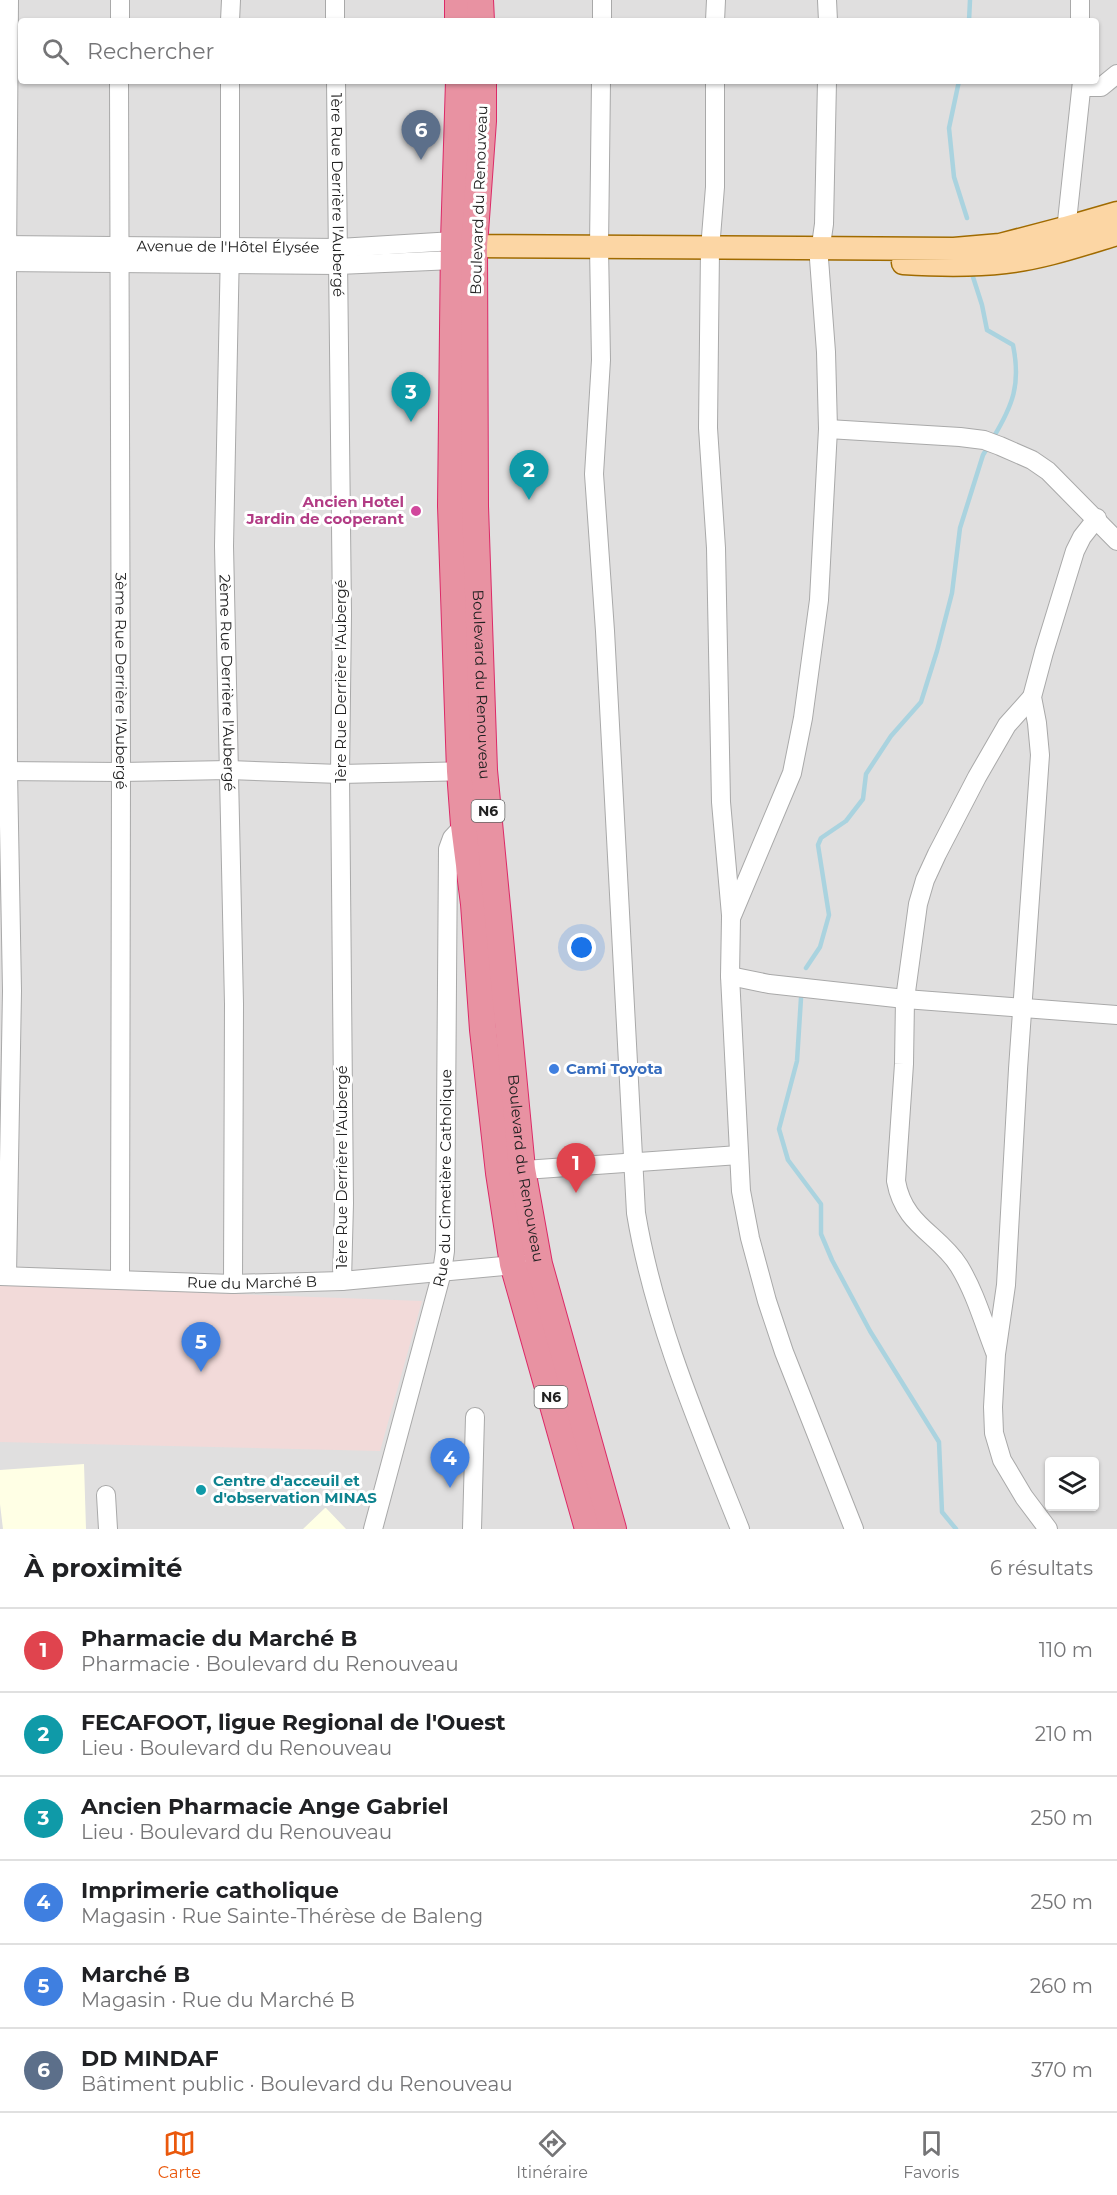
<!DOCTYPE html>
<html lang="fr">
<meta charset="utf-8">
<style>
body{margin:0;font-family:Montserrat,sans-serif;background:#f6f6f6;color:#202124}
.controls{position:absolute;right:18px;bottom:18px;display:grid;overflow:hidden;border-radius:6px;box-shadow:0 2px 4px #0004}
.controls button{width:54px;height:54px;display:grid;place-items:center;padding:0;border:0;border-bottom:2px solid #e0e0e0;background:#fff;color:#202124;font:30px sans-serif}
.you{position:absolute;left:582px;top:948px;width:21px;height:21px;margin:-15px;border:4px solid #fff;border-radius:50%;background:#1a73e8;box-shadow:0 0 0 9px #1a73e833}
.badge{display:grid;place-items:center;width:39px;height:39px;border-radius:50%;background:#ea580c;color:#fff;font-size:20px;font-weight:700}
.pin{position:absolute;translate:-50% -50px;filter:drop-shadow(0 2px 3px #0008)}
.pin::after{content:'';position:absolute;top:32px;width:21px;height:18px;background:inherit;clip-path:polygon(0 0,100% 0,50% 100%)}
.list{margin:0;padding:0;list-style:none}
h2{display:flex;justify-content:space-between;align-items:center;height:78px;margin:0;padding:0 24px;font-size:26px}
h2 small{font-size:20px;font-weight:400;color:#757577}
.list li{display:grid;grid-template-columns:39px 1fr auto;gap:18px;align-items:center;box-sizing:border-box;height:84px;padding:0 24px;border-top:2px solid #e0e0e0}
.list b{display:block;font-size:22px;white-space:nowrap}
.list p{margin:0;font-size:20px;white-space:nowrap;color:#757577}
.list em{font-size:20px;font-style:normal;color:#757577}
.icon{flex:none;width:33px;height:33px;fill:none;stroke:currentColor;stroke-width:2;stroke-linecap:round;stroke-linejoin:round}
.map{position:relative;flex:none;width:1117px;height:1529px;overflow:hidden}
.search{position:absolute;background:#fff;box-shadow:0 2px 4px #0004;left:18px;right:18px;top:18px;height:66px;display:flex;align-items:center;gap:15px;box-sizing:border-box;padding:0 21px;border-radius:6px;color:#757577;font-size:22px}
.sheet{height:582px;background:#fff}
nav{display:flex;justify-content:space-around;align-items:center;box-sizing:border-box;height:84px;border-top:2px solid #e0e0e0;background:#fff;font-size:16px;color:#757577}
nav a{display:grid;justify-items:center;gap:3px}
nav .on{color:#ea580c}
.map>svg:first-child{display:block}
.residential{fill:#e0dfdf;fill-rule:evenodd}
.commercial{fill:#f2dad9}
.education{fill:#ffffe5}
.lines{fill:none;stroke-linecap:round;stroke-linejoin:round}
.stream{stroke:#aad3df;stroke-width:4.5}
.minor-casing{stroke:#a9a9a9;stroke-width:20}
.major-casing{stroke:#a06b00;stroke-width:25}
.highway-casing{stroke:#dc2a67;stroke-width:28}
.minor{stroke:#fff;stroke-width:18}
.major{stroke:#fcd6a4;stroke-width:22}
.highway{stroke:#e892a2;stroke-width:26}
.hotel-dot{fill:#d1479c;stroke:#fff;stroke-width:2}
.shop-dot{fill:#3f7fe0;stroke:#fff;stroke-width:2}
.culture-dot{fill:#0f9aa8;stroke:#fff;stroke-width:2}
.labels{text-anchor:middle;stroke-width:6;stroke-linejoin:round;paint-order:stroke}
.shield{fill:#fff;stroke:#646464;stroke-width:1.5}
.shield-label{font-size:14px;font-weight:bold;fill:#222}
.street-label{font-size:15px;fill:#222;stroke:#fff}
.hotel-label{font-size:15px;font-weight:bold;fill:#b23c85;stroke:#fff;text-anchor:end}
.shop-label{font-size:15px;font-weight:bold;fill:#366cbe;stroke:#fff;text-anchor:start}
.culture-label{font-size:15px;font-weight:bold;fill:#0d838f;stroke:#fff;text-anchor:start}
</style>
<div class="map">
<svg width="1117" height="1529" viewBox="0 0 1117 1529">
<rect width="100%" height="100%" fill="#f2efe9"/>
<!-- residential -->
<path class="residential" d="M0,0h1117v1529h-1117zM21,21h1075v60h-1075zM1050,1462h44v44h-44z"/>
<!-- commercial -->
<path class="commercial" d="M0,1285l422,16 -42,150 -380,-9z"/>
<!-- education -->
<path class="education" d="M84,1464l2,65h-83l-3,-25v-34z
M326,1508l20,21h-43l22,-21z"/>
<g class="lines">
<!-- stream -->
<path class="stream" d="M969,21l1,-21
M959,81l-10,47 5,49 13,41
M973,277l9,28 5,25 26,15c8,39 0,60 -20,93
M806,968l14,-21 9,-32 -11,-70 3,-7 25,-17 17,-22 3,-25 25,-38 30,-34 16,-51 15,-58 8,-65 23,-73 6,-10
M801,998l-4,63 -18,68 9,31 33,44v30l11,26 38,71 69,111 3,70 14,17"/>
<defs>
<g id="minor">
<path d="M120,0v21"/>
<path d="M827,0l1,21"/>
<path d="M1080,0v21"/>
<path d="M230,21l1,-21"/>
<path d="M335,21v-21"/>
<path d="M602,21v-21"/>
<path d="M715,21l1,-21"/>
<path id="s1" d="M119,81l2,691 -1,508"/>
<path id="s2" d="M230,81v166l-6,299 10,458 -1,280"/>
<path id="s3" d="M336,81l6,533 -2,160 4,429 -2,78"/>
<path d="M601,81l-2,166 2,113 -7,114 11,157 31,582c18,109 63,213 104,316"/>
<path d="M715,81v106l-5,62 -2,179 8,120 5,254 10,113"/>
<path d="M827,81l-3,143 -5,35 7,93 2,77 -9,171 -16,118 -11,55 -61,145 -1,58 11,215 9,47 17,63 17,51 70,177"/>
<path d="M1082,87h19l16,-13"/>
<path d="M1065,240l17,-159"/>
<path id="s4" d="M0,245l339,3 115,-7"/>
<path d="M0,262l338,3 116,-5"/>
<path d="M828,429l132,8 24,3 16,6 32,14 16,11 69,70"/>
<path d="M0,771l121,1 108,-2 111,4 132,-3"/>
<path d="M730,976l39,8 136,15 212,16"/>
<path d="M510,1171l229,-16"/>
<path id="s5" d="M0,1276l233,8 109,-3 183,-17"/>
<path d="M7,1276l5,-285 -4,-220 -1,-509 2,-262"/>
<path d="M995,1352c-11,-28 -20,-60 -36,-86 -21,-33 -55,-40 -63,-85l8,-117 1,-65 13,-95 7,-24 12,-26 40,-77 30,-52 25,-28"/>
<path d="M106,1495l2,34"/>
<path id="s6" d="M373,1529l69,-257 3,-21 3,-402 4,-11 12,-13"/>
<path d="M472,1529l3,-112"/>
<path d="M1048,1529l-24,-32 -22,-37 -8,-27 -1,-26 3,-53 10,-69 12,-216 22,-314 -3,-32 -5,-26 12,-45 31,-101 7,-14 15,-19"/>
</g>
<path id="major" d="M458,241l16,5 480,3 46,-4 65,-17 52,-15
M903,263c33,2 68,3 102,-1 38,-4 75,-17 112,-28"/>
<g id="highway">
<path d="M458,0v21"/>
<path d="M480,0l1,21"/>
<path d="M459,81l-5,160 -3,265 9,265 4,54 10,79 9,126 16,143 14,91 75,265"/>
<path id="s7" d="M483,81v40l-9,125 1,260 9,264 38,399 17,95 74,265"/>
</g>
</defs>
<!-- minor casing -->
<use href="#minor" class="minor-casing"/>
<!-- major casing -->
<use href="#major" class="major-casing"/>
<!-- highway casing -->
<use href="#highway" class="highway-casing"/>
<!-- minor -->
<use href="#minor" class="minor"/>
<!-- major -->
<use href="#major" class="major"/>
<!-- highway -->
<use href="#highway" class="highway"/>
</g>
<!-- markers -->
<circle class="hotel-dot" cx="416" cy="511" r="6"/>
<circle class="shop-dot" cx="554" cy="1069" r="6"/>
<circle class="culture-dot" cx="201" cy="1490" r="6"/>
<g class="labels">
<!-- shield labels -->
<g class="shield">
<rect x="471.5" y="800" width="33" height="22" rx="4.5"/>
<rect x="534.5" y="1386" width="33" height="22" rx="4.5"/>
</g>
<g class="shield-label">
<text x="488" y="816">N6</text>
<text x="551" y="1402">N6</text>
</g>
<!-- street labels -->
<g class="street-label">
<text dy="5" stroke="none"><textPath href="#s3" startOffset="114">1ère Rue Derrière l'Aubergé</textPath></text>
<text transform="translate(479 200) rotate(-88)" y="5">Boulevard du Renouveau</text>
<text dy="5" stroke="none"><textPath href="#s4" startOffset="228">Avenue de l'Hôtel Élysée</textPath></text>
<text dy="5" stroke="none"><textPath href="#s1" startOffset="600">3ème Rue Derrière l'Aubergé</textPath></text>
<text transform="translate(341 681) rotate(-90)" y="5">1ère Rue Derrière l'Aubergé</text>
<text dy="5" stroke="none"><textPath href="#s2" startOffset="602">2ème Rue Derrière l'Aubergé</textPath></text>
<text dy="5" stroke="none"><textPath href="#s7" startOffset="604">Boulevard du Renouveau</textPath></text>
<text transform="translate(342 1167) rotate(-90)" y="5">1ère Rue Derrière l'Aubergé</text>
<text dy="5" stroke="none"><textPath href="#s7" startOffset="1090">Boulevard du Renouveau</textPath></text>
<text dy="5" stroke="none"><textPath href="#s6" startOffset="360">Rue du Cimetière Catholique</textPath></text>
<text dy="5" stroke="none"><textPath href="#s5" startOffset="252">Rue du Marché B</textPath></text>
</g>
<!-- hotel labels -->
<g class="hotel-label">
<text x="404" y="507">Ancien Hotel<tspan x="404" dy="17">Jardin de cooperant</tspan></text>
</g>
<!-- shop labels -->
<g class="shop-label">
<text x="566" y="1074">Cami Toyota</text>
</g>
<!-- culture labels -->
<g class="culture-label">
<text x="213" y="1486">Centre d'acceuil et<tspan x="213" dy="17">d'observation MINAS</tspan></text>
</g>
</g>
</svg>
<div class="controls">
<button><svg class="icon" aria-label="layers" viewBox="0 0 24 24"><path d="M12 4l9 5-9 5-9-5zM3 14l9 5 9-5"/></svg></button>
</div>
<div class="you"></div>
<div class="pin badge" style="left:576px;top:1193px;background:#e0444e">1</div>
<div class="pin badge" style="left:529px;top:500px;background:#0f9aa8">2</div>
<div class="pin badge" style="left:411px;top:422px;background:#0f9aa8">3</div>
<div class="pin badge" style="left:450px;top:1488px;background:#3f7fe0">4</div>
<div class="pin badge" style="left:201px;top:1372px;background:#3f7fe0">5</div>
<div class="pin badge" style="left:421px;top:160px;background:#5c6f8a">6</div>
<div class="search"><svg class="icon" aria-label="search" viewBox="0 0 24 24"><circle cx="10" cy="10" r="6"/><path d="M15 15l6 6"/></svg>Rechercher</div>
</div>
<section class="sheet">
<h2>À proximité<small>6 résultats</small></h2>
<ul class="list">
<li><span class="badge" style="background:#e0444e">1</span><div><b>Pharmacie du Marché B</b><p>Pharmacie · Boulevard du Renouveau</p></div><em>110 m</em></li>
<li><span class="badge" style="background:#0f9aa8">2</span><div><b>FECAFOOT, ligue Regional de l'Ouest</b><p>Lieu · Boulevard du Renouveau</p></div><em>210 m</em></li>
<li><span class="badge" style="background:#0f9aa8">3</span><div><b>Ancien Pharmacie Ange Gabriel</b><p>Lieu · Boulevard du Renouveau</p></div><em>250 m</em></li>
<li><span class="badge" style="background:#3f7fe0">4</span><div><b>Imprimerie catholique</b><p>Magasin · Rue Sainte-Thérèse de Baleng</p></div><em>250 m</em></li>
<li><span class="badge" style="background:#3f7fe0">5</span><div><b>Marché B</b><p>Magasin · Rue du Marché B</p></div><em>260 m</em></li>
<li><span class="badge" style="background:#5c6f8a">6</span><div><b>DD MINDAF</b><p>Bâtiment public · Boulevard du Renouveau</p></div><em>370 m</em></li>
</ul>
</section>
<nav>
<a class="on"><svg class="icon" aria-label="map" viewBox="0 0 24 24"><path d="M3 6l6-2 6 2 6-2v14l-6 2-6-2-6 2zM9 4v14M15 6v14"/></svg>Carte</a>
<a><svg class="icon" aria-label="directions" viewBox="0 0 24 24"><path d="M12 3l9 9-9 9-9-9zM9 14v-3h6M13 9l2 2-2 2"/></svg>Itinéraire</a>
<a><svg class="icon" aria-label="saved" viewBox="0 0 24 24"><path d="M7 4h10v16l-5-4-5 4z"/></svg>Favoris</a>
</nav>
